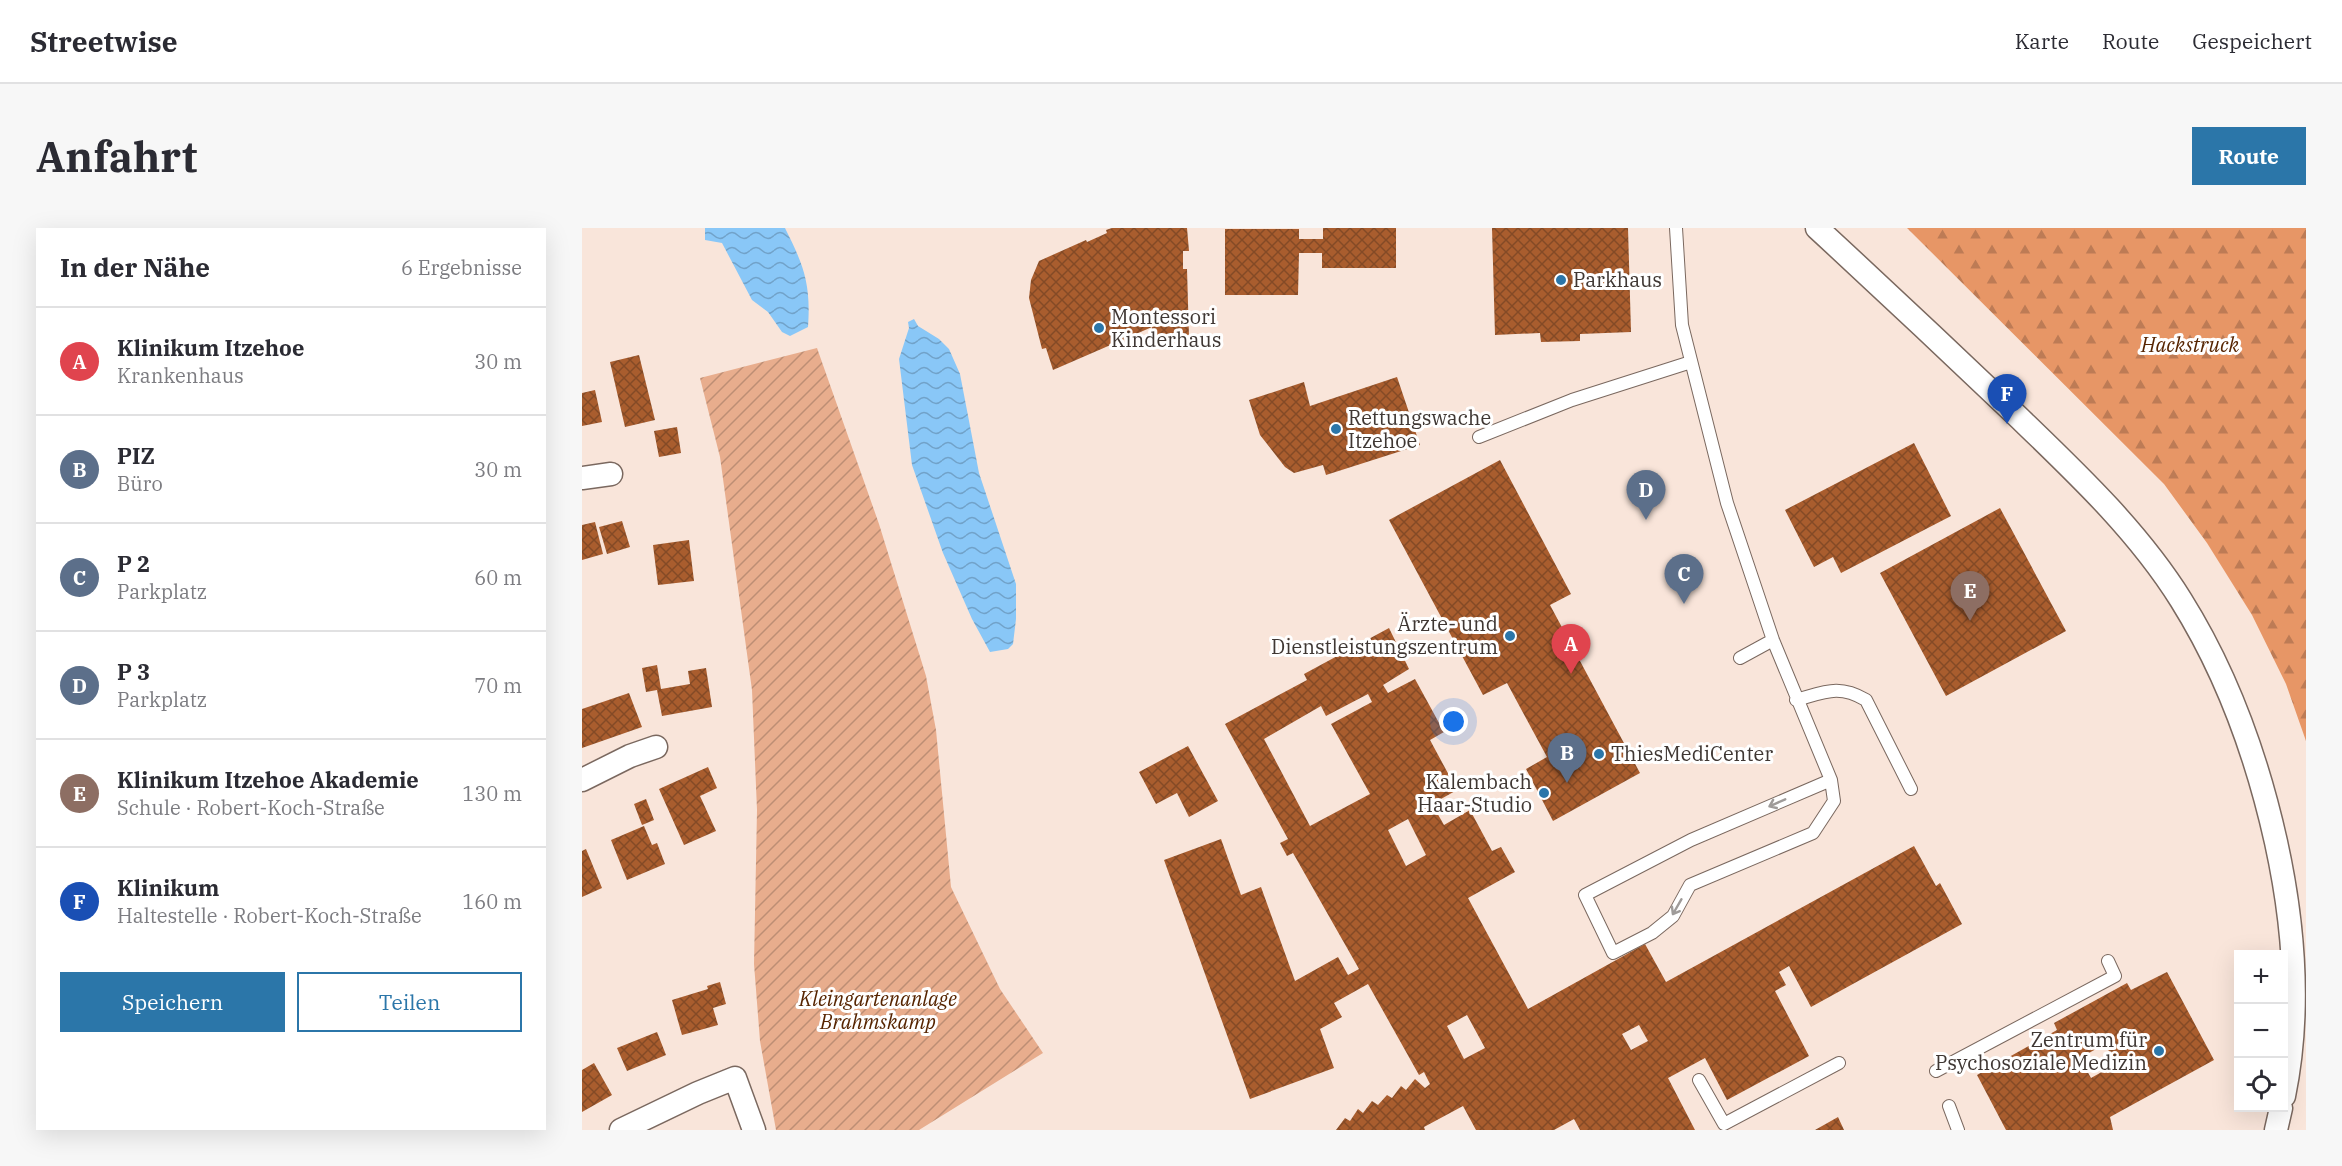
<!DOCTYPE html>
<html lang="de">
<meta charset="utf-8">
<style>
body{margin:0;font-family:"IBM Plex Serif",serif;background:#f7f7f7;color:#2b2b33}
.controls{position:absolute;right:18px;bottom:18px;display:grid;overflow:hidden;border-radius:0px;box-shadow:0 6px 24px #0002}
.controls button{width:54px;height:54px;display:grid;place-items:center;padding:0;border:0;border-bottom:2px solid #e1e1e2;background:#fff;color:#2b2b33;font:30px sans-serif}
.you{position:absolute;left:872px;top:494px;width:21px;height:21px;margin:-15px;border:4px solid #fff;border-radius:50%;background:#1a73e8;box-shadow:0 0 0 9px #1a73e833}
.badge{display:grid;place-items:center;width:39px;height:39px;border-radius:50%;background:#2b76a9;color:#fff;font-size:20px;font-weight:700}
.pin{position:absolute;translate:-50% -50px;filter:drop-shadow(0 2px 3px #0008)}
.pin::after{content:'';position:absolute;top:32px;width:21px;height:18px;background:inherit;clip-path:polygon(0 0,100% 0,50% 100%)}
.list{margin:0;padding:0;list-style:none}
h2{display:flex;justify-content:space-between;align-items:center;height:78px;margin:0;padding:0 24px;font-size:26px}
h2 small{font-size:20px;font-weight:400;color:#7c7c81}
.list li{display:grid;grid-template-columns:39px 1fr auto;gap:18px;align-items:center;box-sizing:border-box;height:108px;padding:0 24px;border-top:2px solid #e1e1e2}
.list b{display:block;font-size:22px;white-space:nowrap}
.list p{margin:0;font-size:20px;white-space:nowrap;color:#7c7c81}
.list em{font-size:20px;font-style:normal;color:#7c7c81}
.actions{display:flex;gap:12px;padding:18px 24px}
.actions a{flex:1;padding:14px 0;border:2px solid #2b76a9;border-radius:0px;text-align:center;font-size:21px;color:#2b76a9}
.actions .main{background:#2b76a9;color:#fff}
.icon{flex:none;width:33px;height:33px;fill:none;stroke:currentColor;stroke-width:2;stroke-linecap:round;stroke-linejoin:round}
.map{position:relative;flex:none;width:1724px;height:902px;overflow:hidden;border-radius:0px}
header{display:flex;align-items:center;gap:36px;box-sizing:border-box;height:84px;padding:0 30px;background:#fff;border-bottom:2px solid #e1e1e2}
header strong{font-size:28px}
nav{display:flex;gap:33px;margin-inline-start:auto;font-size:21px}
.intro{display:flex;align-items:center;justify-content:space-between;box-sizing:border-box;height:144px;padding:0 36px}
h1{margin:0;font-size:42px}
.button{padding:15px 27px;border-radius:0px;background:#2b76a9;color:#fff;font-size:21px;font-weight:700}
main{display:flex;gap:36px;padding:0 36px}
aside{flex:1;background:#fff;border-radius:0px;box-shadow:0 6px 24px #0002}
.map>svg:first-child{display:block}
.forest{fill:url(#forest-firs)}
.garden{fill:url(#garden-furrows)}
.water{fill:url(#water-waves)}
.building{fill:url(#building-cross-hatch);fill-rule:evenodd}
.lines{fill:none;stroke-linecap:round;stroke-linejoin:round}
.service-casing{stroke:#7a685f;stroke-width:14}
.minor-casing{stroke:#7a685f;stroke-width:25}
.service{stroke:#fff;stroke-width:12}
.minor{stroke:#fff;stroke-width:22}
.oneway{stroke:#9f9b99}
.poi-dot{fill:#2b76a9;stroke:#fff;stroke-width:2}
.labels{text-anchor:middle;stroke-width:6;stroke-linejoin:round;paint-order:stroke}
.poi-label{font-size:20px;fill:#3f3733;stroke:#fff;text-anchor:start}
.park-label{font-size:20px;font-style:italic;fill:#562400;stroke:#fff}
</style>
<header>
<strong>Streetwise</strong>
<nav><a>Karte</a><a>Route</a><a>Gespeichert</a></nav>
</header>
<div class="intro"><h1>Anfahrt</h1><a class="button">Route</a></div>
<main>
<aside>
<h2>In der Nähe<small>6 Ergebnisse</small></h2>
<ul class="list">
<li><span class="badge" style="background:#e0444e">A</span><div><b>Klinikum Itzehoe</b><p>Krankenhaus</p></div><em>30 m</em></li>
<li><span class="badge" style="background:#5c6f8a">B</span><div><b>PIZ</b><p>Büro</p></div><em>30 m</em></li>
<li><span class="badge" style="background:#5c6f8a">C</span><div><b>P 2</b><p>Parkplatz</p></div><em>60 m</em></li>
<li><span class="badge" style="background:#5c6f8a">D</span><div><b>P 3</b><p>Parkplatz</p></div><em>70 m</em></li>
<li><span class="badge" style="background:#8d6e63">E</span><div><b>Klinikum Itzehoe Akademie</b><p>Schule · Robert-Koch-Straße</p></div><em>130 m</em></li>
<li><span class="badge" style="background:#1a4fb4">F</span><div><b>Klinikum</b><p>Haltestelle · Robert-Koch-Straße</p></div><em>160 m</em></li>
</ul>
<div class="actions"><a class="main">Speichern</a><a>Teilen</a></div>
</aside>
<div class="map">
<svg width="1724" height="902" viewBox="0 0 1724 902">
<defs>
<pattern id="forest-firs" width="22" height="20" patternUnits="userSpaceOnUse" patternTransform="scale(1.5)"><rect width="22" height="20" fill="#e79666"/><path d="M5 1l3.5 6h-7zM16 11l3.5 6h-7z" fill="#bd7b55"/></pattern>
<pattern id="garden-furrows" width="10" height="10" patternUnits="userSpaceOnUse" patternTransform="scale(1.5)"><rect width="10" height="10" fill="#e8ad8d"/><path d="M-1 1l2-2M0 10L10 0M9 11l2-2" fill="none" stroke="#bd8e74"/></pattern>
<pattern id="water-waves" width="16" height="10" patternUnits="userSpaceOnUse" patternTransform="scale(1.5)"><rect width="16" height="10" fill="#89c7f7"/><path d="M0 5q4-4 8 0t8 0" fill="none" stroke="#71a2c9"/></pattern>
<pattern id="building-cross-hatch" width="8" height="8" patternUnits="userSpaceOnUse" patternTransform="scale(1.5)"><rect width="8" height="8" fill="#a95d2e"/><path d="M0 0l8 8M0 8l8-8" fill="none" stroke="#844a26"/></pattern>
</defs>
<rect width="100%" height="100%" fill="#f9e5da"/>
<!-- forest -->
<path class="forest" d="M1325,0h399v513l-20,-57 -34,-69 -45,-72 -43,-59z"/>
<!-- garden -->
<path class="garden" d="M235,120l62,176 47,152 10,54 15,157 49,102 43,64 -124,77h-143l-16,-89 -6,-77 3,-154 -5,-120 -32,-233 -20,-79z"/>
<!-- water -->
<path class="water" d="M123,0h80c19,38 26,56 23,99l-18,9 -8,-4 -14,-20 -16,-12 -30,-57 -17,-3z
M332,91l4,7 21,13 10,10 11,25 19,99 37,111v35l-3,25 -5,5 -18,3 -18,-33 -29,-66 -31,-88 -13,-106 10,-31 -1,-6z"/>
<!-- building -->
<path class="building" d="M530,0h75l2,23h-6v18h4l2,68 -38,10 1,-20 -99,43 -7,-22 -4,1 -13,-51 2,-18 8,-19 47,-21 1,2 20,-9 -1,-3z
M741,0h73v40h-74v-15h-23l-1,42h-73v-66h74v10h24z
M910,0h136l3,104 -51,2v7l-39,1 -1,-9 -45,2z
M57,127l16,65 -30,7 -15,-65z
M815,149l23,68 -94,30 -3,-10 -29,8 -9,-6 -25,-32 -11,-35 55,-18 6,24z
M13,162l7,32 -20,4v-33z
M95,199l4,26 -22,4 -5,-26z
M1332,215l37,73 -110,57 -8,-16 -19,10 -29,-57z
M918,232l71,134 -21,11 90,168 -87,48 -27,-52 21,-12 -40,-74 -24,12 -94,-175z
M1418,280l66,123 -120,65 -66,-123z
M40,293l8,26 -23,7 -8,-27z
M13,294l8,32 -21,6v-35z
M107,312l5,41 -36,4 -5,-40z
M807,400l20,41 -26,16 5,8 27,-14 29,53 -14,8 27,50 -25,14 12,21 26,-15 22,41 9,-4 14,25 -47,26 60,111 117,-65 21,38 248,-136 22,40 4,-3 22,41 -151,83 -22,-41 -10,6 7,13 -11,6 34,65 -82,44 -22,-42 -37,20 27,52h-115l-6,-11 -20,11h-78l-13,-24 -39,21 1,3h-89l9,-12 5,3 8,-12 5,4 9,-12 6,4 9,-10 5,3 9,-12 5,4 9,-11 10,9 5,-4 -6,-12 -5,3 -51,-91 -34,19 8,14 -22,12 14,39 -84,31 -86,-239 57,-21 20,56 20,-8 34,94 43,-24 10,18 11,-6 -66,-116 -6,3 -7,-13 8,-4 -63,-115 82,-44 -3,-6zM786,466l4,8 -41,22 39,70 -60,32 -46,-87 57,-33 5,10zM826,591l18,36 -20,11 -18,-36zM885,787l18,33 -21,11 -17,-33zM1057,797l9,16 -17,9 -9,-16z
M75,437l4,24 29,-5 -2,-13 18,-3 6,39 -50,9 -5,-26 -11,2 -4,-24z
M47,465l13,34 -60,21v-39z
M606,518l30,55 -29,16 -12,-24 -21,11 -17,-32z
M126,539l9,21 -17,8 16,35 -32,14 -25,-56z
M64,571l8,21 -12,5 -8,-21z
M62,598l8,19 5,-2 8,21 -38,16 -16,-40z
M4,621l16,39 -20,9v-46z
M1585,744l47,88 -104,57 3,13h-107l-29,-55 80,-45 -3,-7 73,-40 4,7zM1523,816l11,20 -25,14 -11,-20z
M138,754l6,22 -13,4 5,17 -36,10 -10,-35 36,-11 -1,-3z
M75,804l9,23 -39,16 -10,-23z
M12,835l18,32 -30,17v-42z
M1256,889l6,13h-29z"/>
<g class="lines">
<defs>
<path id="service" d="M1094,0l6,97 45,178 46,137 58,140 3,21 -21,32 -123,52 -17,31 -21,17 -39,20 -28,-58 106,-55 140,-60
M897,209l93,-37 119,-38
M1158,430l33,-18
M1214,472c29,-8 43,-16 70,0l45,89
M1354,843l179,-95 -7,-15
M1117,852l25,44 115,-61
M1367,878l9,24"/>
<path id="minor" d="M1235,0c65,60 130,121 194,182 61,59 125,118 170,190 47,75 76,157 95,242 18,82 25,171 8,254
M0,250l29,-4
M0,552l48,-24 26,-9
M39,902l77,-37 37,-15 19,52
M1694,902l5,-22"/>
</defs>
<!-- service casing -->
<use href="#service" class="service-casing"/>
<!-- minor casing -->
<use href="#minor" class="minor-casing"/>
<!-- service -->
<use href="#service" class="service"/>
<!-- minor -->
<use href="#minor" class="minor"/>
</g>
<!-- one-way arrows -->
<defs><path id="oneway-shaft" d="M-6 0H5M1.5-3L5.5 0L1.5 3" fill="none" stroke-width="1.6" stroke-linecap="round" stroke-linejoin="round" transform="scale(1.5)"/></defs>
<g class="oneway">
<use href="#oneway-shaft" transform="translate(1195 575) rotate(156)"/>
<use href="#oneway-shaft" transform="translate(1095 679) rotate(120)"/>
</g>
<!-- markers -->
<g class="poi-dot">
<circle cx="979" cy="52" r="6"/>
<circle cx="517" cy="100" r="6"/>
<circle cx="754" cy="201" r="6"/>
<circle cx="928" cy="408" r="6"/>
<circle cx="1017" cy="526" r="6"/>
<circle cx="962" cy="565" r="6"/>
<circle cx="1577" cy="823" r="6"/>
</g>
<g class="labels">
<!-- poi labels -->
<g class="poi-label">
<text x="991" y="59">Parkhaus</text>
<text x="529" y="96">Montessori<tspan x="529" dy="23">Kinderhaus</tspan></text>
<text x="766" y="197">Rettungswache<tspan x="766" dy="23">Itzehoe</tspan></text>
<text x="916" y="403" text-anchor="end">Ärzte- und<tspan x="916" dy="23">Dienstleistungszentrum</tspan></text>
<text x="1029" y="533">ThiesMediCenter</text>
<text x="950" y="561" text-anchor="end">Kalembach<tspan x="950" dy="23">Haar-Studio</tspan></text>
<text x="1565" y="819" text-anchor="end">Zentrum für<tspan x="1565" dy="23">Psychosoziale Medizin</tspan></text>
</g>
<!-- park labels -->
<g class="park-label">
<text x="1608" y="124">Hackstruck</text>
<text x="296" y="778">Kleingartenanlage<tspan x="296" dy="23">Brahmskamp</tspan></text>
</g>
</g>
</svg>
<div class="controls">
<button>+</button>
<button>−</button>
<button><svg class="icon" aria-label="locate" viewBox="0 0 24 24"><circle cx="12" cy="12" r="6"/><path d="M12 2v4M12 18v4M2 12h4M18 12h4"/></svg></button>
</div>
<div class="you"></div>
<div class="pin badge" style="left:989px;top:446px;background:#e0444e">A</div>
<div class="pin badge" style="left:985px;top:555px;background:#5c6f8a">B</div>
<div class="pin badge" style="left:1102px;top:376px;background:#5c6f8a">C</div>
<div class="pin badge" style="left:1064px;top:292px;background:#5c6f8a">D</div>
<div class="pin badge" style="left:1388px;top:393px;background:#8d6e63">E</div>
<div class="pin badge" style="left:1425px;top:196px;background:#1a4fb4">F</div>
</div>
</main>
